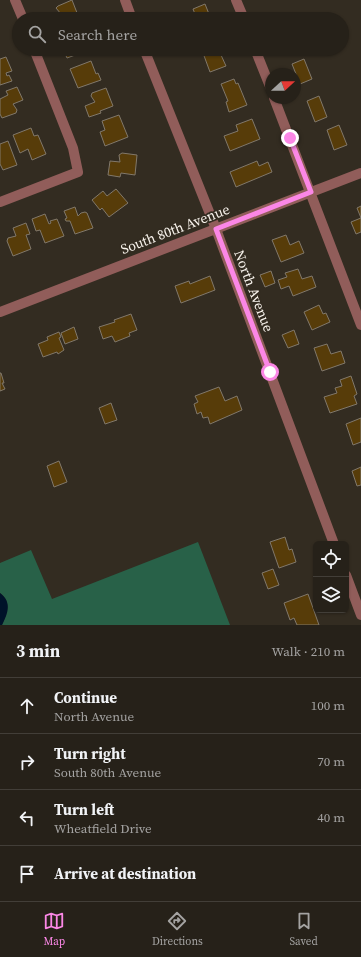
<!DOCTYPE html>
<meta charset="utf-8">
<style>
body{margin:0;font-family:"Source Serif 4",serif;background:#322e26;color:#f1f3f6}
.controls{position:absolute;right:12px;bottom:12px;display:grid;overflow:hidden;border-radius:6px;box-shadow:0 1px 3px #0004}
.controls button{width:36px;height:36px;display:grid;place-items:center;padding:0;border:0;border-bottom:1px solid #423e38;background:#262119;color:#f1f3f6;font:20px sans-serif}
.compass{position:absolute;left:265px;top:68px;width:36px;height:36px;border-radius:50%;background:#262119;box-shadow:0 1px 3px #0004;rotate:69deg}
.stop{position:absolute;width:12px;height:12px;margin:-9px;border:3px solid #fb87e6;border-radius:50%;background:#fff}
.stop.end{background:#fb87e6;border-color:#fff;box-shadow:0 1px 4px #0008}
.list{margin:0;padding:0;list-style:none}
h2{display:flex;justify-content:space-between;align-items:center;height:52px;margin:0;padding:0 16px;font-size:17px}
h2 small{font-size:13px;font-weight:400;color:#a4a3a2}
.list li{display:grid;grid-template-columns:26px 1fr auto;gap:12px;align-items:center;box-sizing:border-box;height:56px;padding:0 16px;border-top:1px solid #423e38}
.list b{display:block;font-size:15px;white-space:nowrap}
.list p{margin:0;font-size:13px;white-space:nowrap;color:#a4a3a2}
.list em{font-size:13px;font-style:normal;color:#a4a3a2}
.icon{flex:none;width:22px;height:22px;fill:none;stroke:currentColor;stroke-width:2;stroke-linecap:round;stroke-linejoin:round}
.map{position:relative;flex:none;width:361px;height:625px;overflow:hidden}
.search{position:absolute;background:#262119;box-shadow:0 1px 3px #0004;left:12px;right:12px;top:12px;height:44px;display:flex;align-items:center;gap:10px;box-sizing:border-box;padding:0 14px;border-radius:22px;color:#a4a3a2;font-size:15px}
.sheet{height:276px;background:#262119}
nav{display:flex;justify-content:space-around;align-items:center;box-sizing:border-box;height:56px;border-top:1px solid #423e38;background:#262119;font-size:11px;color:#a4a3a2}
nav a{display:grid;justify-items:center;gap:2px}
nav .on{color:#fb87e6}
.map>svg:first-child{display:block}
.green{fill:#286148}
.water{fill:#001329}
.building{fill:#573c09;stroke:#81786b}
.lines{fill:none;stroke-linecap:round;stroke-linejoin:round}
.street{stroke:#915d5a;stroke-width:10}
.route{stroke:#fb87e6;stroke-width:5}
.labels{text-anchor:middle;stroke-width:3.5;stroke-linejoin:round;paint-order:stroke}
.street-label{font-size:14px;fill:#f9f4ed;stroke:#332c21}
</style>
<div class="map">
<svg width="361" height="625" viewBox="0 0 361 625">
<rect width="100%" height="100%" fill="#332c21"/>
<!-- green -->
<path class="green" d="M198,542l32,83h-228c5,-11 10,-23 -2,-32v-30l31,-13 21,49z"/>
<!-- water -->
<path class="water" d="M0,593c12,9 8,20 2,32h-2z"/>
<!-- building -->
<path class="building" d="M72,0l7,18 -3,1h-25l10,-5 -5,-6 2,-2z
M205,4l6,15h-14l-4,-10z
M63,49h22l-7,3v2l-11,4z
M212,49h13l1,4 -5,2 5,11 -16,6 -7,-19z
M6,57l6,14 -6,2 1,3 2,-1 3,6 -12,4v-26z
M304,59l8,20 -12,5 -8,-20z
M91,61l5,13 2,-1 3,7 -23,8 -8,-19z
M234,79l2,5 2,-1 9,22 -18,7 -3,-10 2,-1 -7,-17z
M17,87l6,13 -10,4 4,6 -1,3 -14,5 -2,-4v-15l8,-4 -2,-4z
M106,88l7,18 -13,5 1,2 -12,4 -4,-11 10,-4 -4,-6 1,-3z
M319,96l8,21 -12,5 -8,-21z
M119,115l9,22 -23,9 -5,-14 5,-2 -3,-9z
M252,119l8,20 -30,12 -6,-15 14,-5 -2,-6z
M339,125l8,20 -13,5 -7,-20z
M31,128l3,8 4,-1 8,19 -14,6 -4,-11 -8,4 -7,-18z
M8,141l9,24 -14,5 -3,-6v-20z
M122,153l15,2 -2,20 -14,-2 -1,4 -12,-2 2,-14 10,1 -1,-7z
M257,161l2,5 9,-4 4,10 -36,15 -6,-15z
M116,189l12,14 -19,14 -7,-9 -2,2 -8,-10 11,-9 4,5z
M361,206v26l-5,2 -5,-12 10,-4 -4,-10z
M75,207l3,9 3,-3 4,-1 2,1 6,15 -18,6 -5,-13h-4l-1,-2 2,-1 -3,-7z
M45,214l4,10 2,-1 -1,-2 7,-2 7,17 -19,7 -5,-13 -4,1 -4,-12z
M26,223l4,11 -4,1 5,14 -18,7 -6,-15 1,-3 8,-2 -3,-8z
M286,235l4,10 9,-4 5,12 -23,9 -9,-22z
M298,269l4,10 10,-3 4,11 -23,9 -4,-10 -8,3 -3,-9 9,-3 -2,-4z
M271,271l4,12 -10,4 -5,-12z
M210,276l5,14 -34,13 -6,-17 14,-5 1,3z
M319,305l4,9 3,-1 4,9 -18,8 -8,-18z
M131,314l6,16 -8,3 1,3 -15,6 -3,-6 -9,3 -4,-12 16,-5 -1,-2z
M74,327l4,12 -13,5 -4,-11z
M294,330l5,14 -11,4 -6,-13z
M59,332l2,5 -2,1 5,12 -6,4 -1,-2 -14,5 -5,-13 10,-4 -1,-3z
M327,344l4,10 10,-3 4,12 -23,8 -8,-23z
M0,373h1l3,10h-2l3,6 -5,2z
M351,376l6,18 -3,2 3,8 -27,9 -6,-16 13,-4 -2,-5 7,-2 -2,-6z
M219,387l6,14 12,-5 5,14 -32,14 -2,-7 -5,1 -2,-6 -4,2 -3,-10 4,-2 -3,-6z
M111,403l6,17 -12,4 -6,-16z
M361,418v24l-8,3 -7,-21z
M59,461l8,21 -13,5 -7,-21z
M361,467v18l-4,1 -5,-15z
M285,537l4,13 3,-1 4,13 -17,6 -9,-26z
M273,569l6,16 -11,4 -6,-16z
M308,594l11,31h-22l-3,-7 -4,2 -6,-17z"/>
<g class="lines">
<!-- street -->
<path class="street" d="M15,0l8,19
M125,0l7,19
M236,0l8,19
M144,49l72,180 118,315
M255,49l16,40
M274,98l87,227
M0,202l78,-30 -5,-24 -39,-99
M0,312l361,-139
M346,575l15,40"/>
</g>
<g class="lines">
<!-- route -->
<path class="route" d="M270,372l-54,-143 95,-37 -21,-54"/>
</g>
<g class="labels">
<!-- street labels -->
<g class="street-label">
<text transform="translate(175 229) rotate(-21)" y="5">South 80th Avenue</text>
<text transform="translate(254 291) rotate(69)" y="5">North Avenue</text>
</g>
</g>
</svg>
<div class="controls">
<button><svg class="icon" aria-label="locate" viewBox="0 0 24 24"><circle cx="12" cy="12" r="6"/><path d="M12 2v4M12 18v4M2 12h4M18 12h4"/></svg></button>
<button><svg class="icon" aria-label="layers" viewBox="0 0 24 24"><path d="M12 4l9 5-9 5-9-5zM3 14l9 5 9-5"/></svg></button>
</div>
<svg class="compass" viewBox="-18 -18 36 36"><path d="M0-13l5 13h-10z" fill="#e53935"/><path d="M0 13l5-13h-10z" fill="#a4a3a2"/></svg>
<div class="stop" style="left:270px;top:372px"></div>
<div class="stop end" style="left:290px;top:138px"></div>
<div class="search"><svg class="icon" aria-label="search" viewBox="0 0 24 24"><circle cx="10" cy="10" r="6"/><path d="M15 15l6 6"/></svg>Search here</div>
</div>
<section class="sheet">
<h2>3 min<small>Walk · 210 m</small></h2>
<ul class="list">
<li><svg class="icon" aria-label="ahead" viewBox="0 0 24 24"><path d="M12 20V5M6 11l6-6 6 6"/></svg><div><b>Continue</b><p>North Avenue</p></div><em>100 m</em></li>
<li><svg class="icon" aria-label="right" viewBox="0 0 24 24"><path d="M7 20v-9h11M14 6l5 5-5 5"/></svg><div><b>Turn right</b><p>South 80th Avenue</p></div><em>70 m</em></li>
<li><svg class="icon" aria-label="left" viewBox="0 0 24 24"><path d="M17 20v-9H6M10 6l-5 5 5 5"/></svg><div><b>Turn left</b><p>Wheatfield Drive</p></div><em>40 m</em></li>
<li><svg class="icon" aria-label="arrive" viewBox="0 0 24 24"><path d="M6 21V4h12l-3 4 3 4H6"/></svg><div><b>Arrive at destination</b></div></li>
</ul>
</section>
<nav>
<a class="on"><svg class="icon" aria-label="map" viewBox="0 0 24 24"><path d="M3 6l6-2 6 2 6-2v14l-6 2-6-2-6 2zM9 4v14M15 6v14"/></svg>Map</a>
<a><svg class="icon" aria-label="directions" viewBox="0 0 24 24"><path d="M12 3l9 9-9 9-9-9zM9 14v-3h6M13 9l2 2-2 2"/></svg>Directions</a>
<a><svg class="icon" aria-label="saved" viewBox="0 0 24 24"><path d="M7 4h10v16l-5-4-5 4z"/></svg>Saved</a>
</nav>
